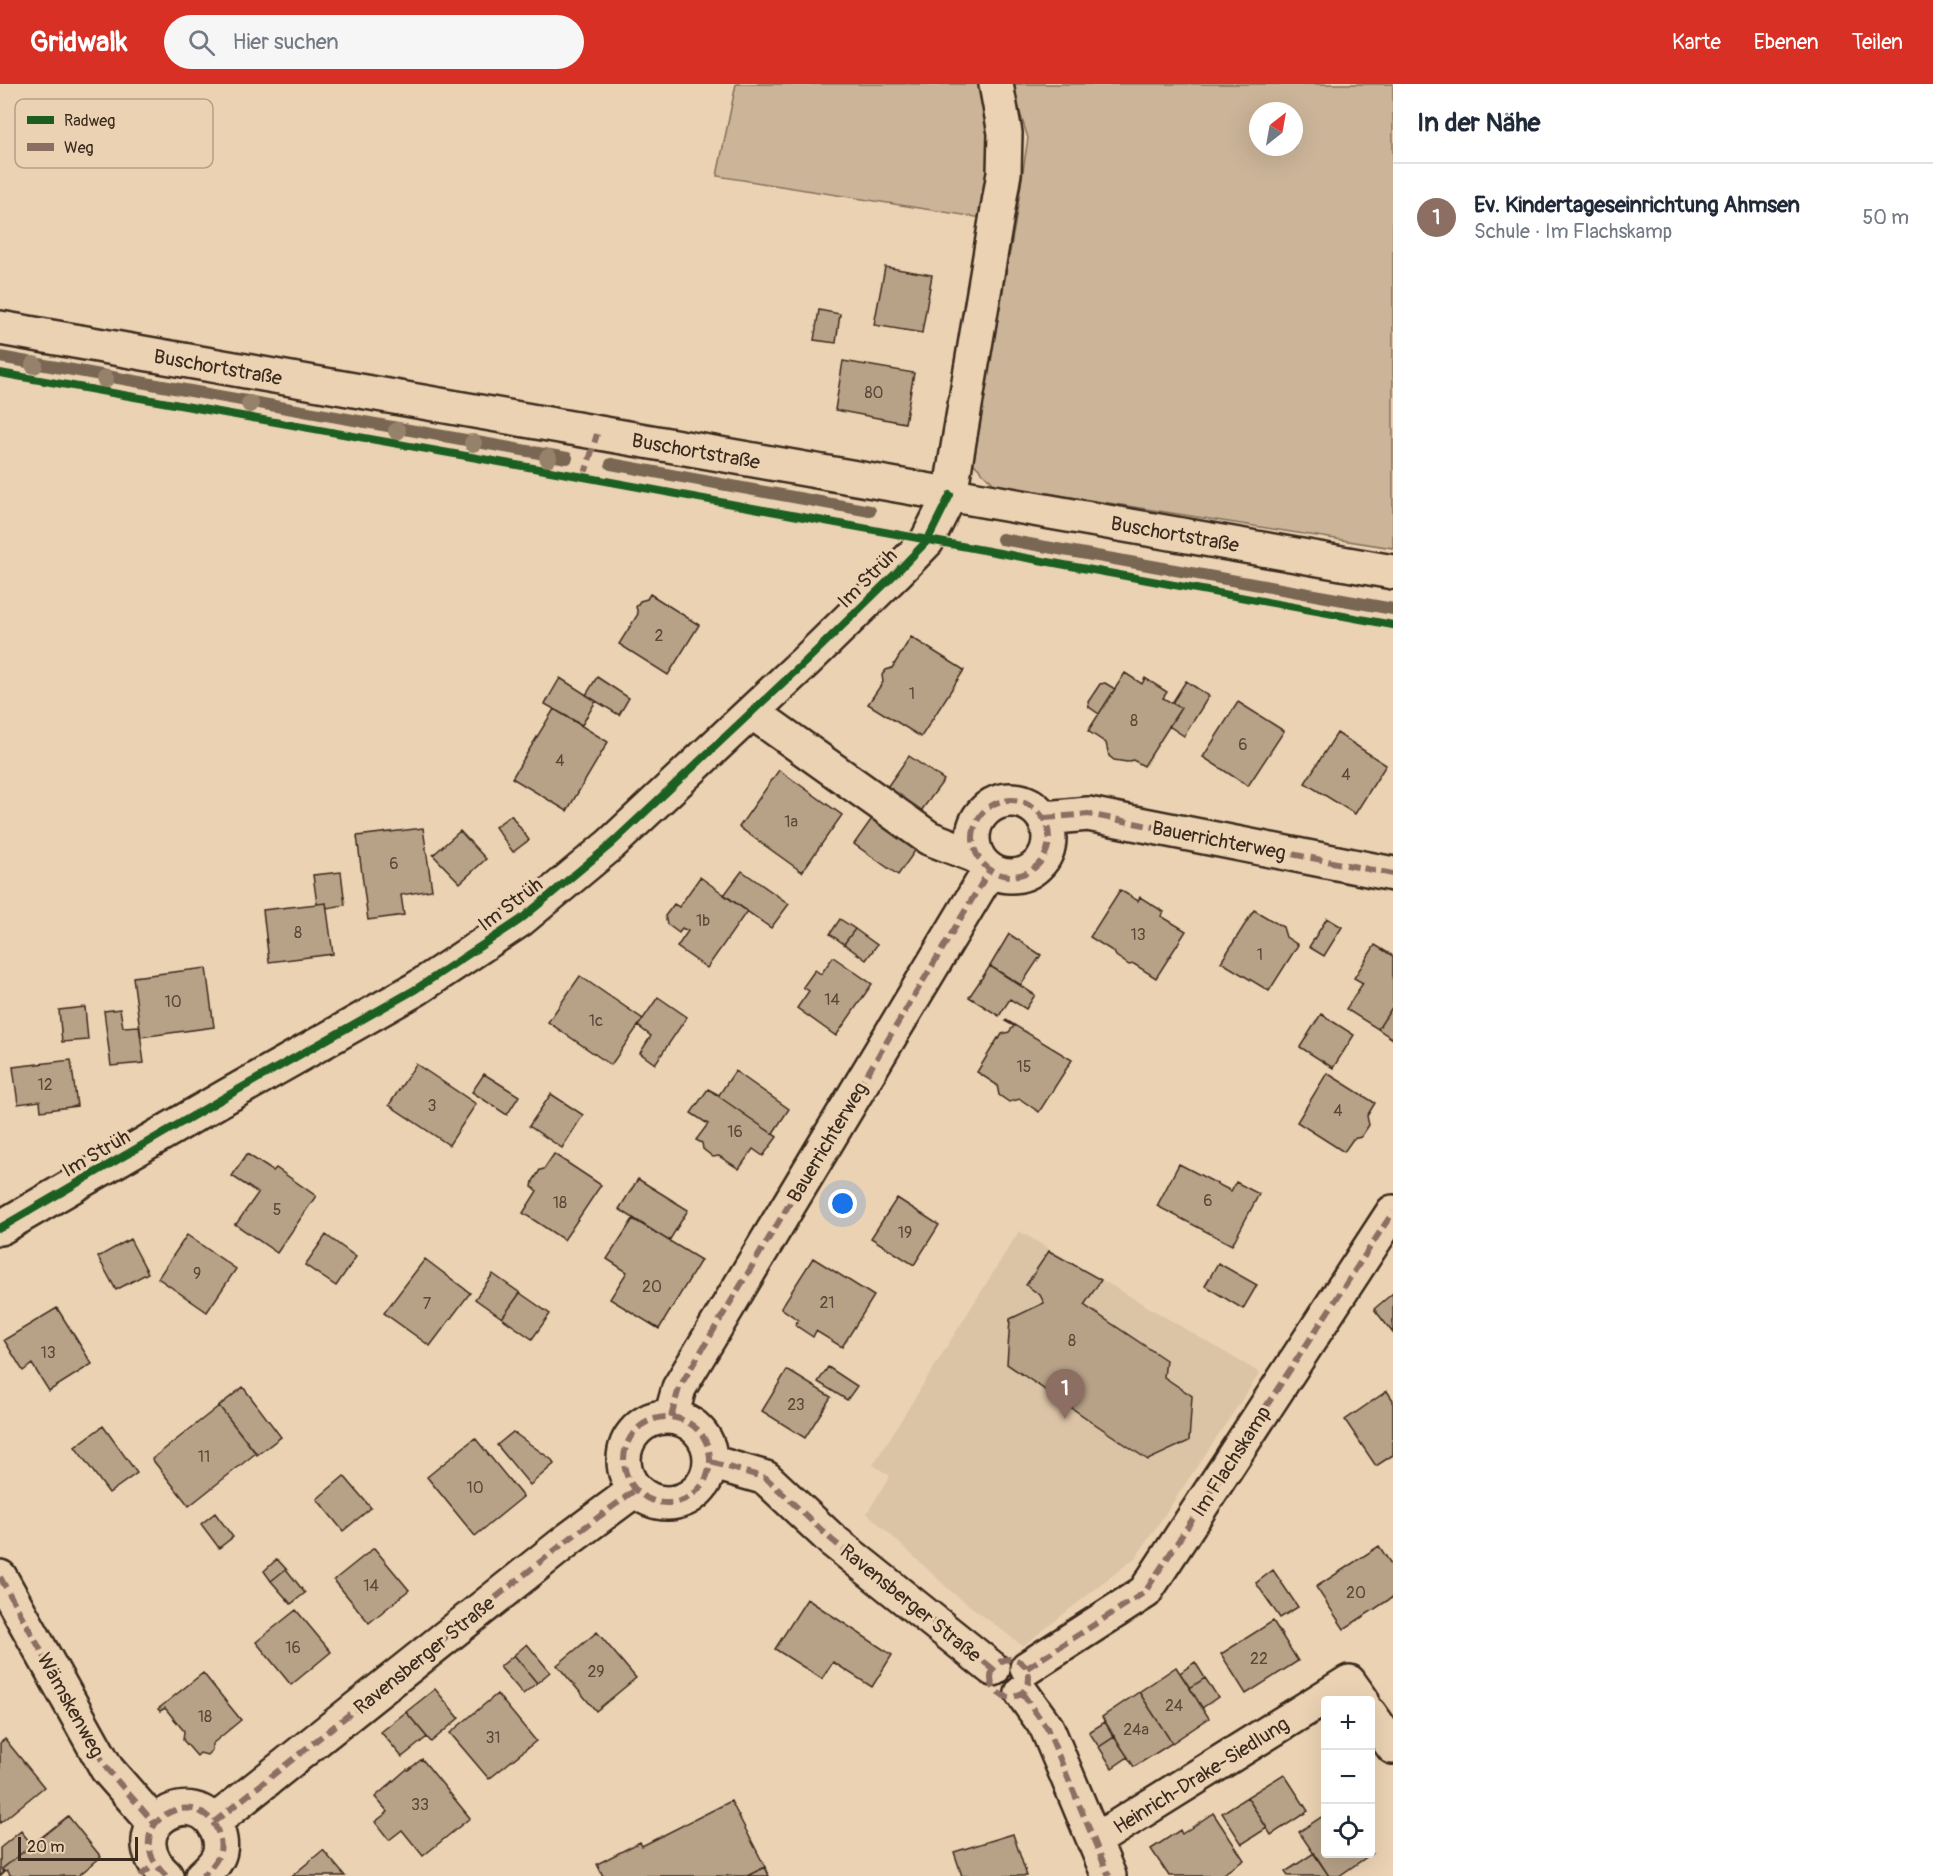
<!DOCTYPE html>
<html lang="de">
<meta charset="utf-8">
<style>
body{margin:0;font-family:Pangolin,sans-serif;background:#f6f6f7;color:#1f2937}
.controls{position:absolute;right:18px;bottom:18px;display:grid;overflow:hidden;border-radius:6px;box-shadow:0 6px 24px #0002}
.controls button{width:54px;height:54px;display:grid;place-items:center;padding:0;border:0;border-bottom:2px solid #e0e1e3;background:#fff;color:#1f2937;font:30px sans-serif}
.compass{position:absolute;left:1249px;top:18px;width:54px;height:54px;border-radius:50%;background:#fff;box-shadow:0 6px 24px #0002;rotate:31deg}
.scale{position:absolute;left:18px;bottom:15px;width:120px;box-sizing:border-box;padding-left:6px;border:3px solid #3b2a1e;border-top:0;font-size:16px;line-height:21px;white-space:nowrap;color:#3b2a1e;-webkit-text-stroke:4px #ebd2b3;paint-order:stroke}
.you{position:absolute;left:843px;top:1120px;width:21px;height:21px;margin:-15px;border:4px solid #fff;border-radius:50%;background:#1a73e8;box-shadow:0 0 0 9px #1a73e833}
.badge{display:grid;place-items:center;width:39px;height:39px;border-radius:50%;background:#d93025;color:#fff;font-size:20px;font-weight:700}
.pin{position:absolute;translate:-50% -50px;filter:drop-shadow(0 2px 3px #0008)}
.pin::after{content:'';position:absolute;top:32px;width:21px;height:18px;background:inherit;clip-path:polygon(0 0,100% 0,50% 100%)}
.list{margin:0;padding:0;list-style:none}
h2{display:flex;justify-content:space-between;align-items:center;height:78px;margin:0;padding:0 24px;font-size:26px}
h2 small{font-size:20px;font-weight:400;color:#747a83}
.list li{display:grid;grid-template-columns:39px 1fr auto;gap:18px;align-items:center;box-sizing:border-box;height:108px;padding:0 24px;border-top:2px solid #e0e1e3}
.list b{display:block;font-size:22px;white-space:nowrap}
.list p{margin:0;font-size:20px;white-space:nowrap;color:#747a83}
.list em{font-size:20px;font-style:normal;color:#747a83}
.icon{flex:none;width:33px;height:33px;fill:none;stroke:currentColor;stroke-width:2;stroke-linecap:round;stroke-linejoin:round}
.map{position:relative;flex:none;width:1393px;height:1792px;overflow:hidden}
header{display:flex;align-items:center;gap:36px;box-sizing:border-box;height:84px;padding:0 30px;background:#d93025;color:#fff}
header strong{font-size:28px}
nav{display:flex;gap:33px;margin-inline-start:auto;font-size:21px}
.search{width:420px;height:54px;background:#f6f6f7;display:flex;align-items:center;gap:15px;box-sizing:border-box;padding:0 21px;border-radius:33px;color:#747a83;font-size:22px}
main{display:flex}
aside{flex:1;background:#fff}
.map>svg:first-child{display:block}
.built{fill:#dbc3a6}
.green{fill:#cbb498;stroke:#836f5b;stroke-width:1.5;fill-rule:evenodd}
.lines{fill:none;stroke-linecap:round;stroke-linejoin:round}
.stream{stroke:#796653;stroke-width:12}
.building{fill:#b7a187;stroke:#3b2a1e;stroke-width:1.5}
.minor-casing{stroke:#3b2a1e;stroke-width:38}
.major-casing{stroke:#3b2a1e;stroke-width:38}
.minor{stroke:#ebd2b3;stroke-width:33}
.major{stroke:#ebd2b3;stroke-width:33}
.quiet{stroke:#8d6e63;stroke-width:6;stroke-dasharray:12 6;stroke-linecap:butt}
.cycleway-casing{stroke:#ebd2b3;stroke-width:11}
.cycleway{stroke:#1b5e20;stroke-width:8}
.tree{fill:#96816b}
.labels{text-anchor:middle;stroke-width:6;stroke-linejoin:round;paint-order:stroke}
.number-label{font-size:16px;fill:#5a4838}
.street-label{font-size:20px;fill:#3b2a1e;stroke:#ebd2b3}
.key{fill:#ebd2b3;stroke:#b6a086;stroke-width:1.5}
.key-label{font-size:16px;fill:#3b2a1e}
</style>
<header>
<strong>Gridwalk</strong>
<div class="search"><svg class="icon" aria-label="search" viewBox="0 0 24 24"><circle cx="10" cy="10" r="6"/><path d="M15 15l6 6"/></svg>Hier suchen</div>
<nav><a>Karte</a><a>Ebenen</a><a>Teilen</a></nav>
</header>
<main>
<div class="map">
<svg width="1393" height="1792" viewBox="0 0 1393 1792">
<rect width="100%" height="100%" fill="#ebd2b3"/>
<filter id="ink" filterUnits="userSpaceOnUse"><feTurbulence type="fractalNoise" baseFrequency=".0167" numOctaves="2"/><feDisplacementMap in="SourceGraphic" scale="12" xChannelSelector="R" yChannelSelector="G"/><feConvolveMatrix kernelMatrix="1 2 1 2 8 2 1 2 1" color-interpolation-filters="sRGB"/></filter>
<g filter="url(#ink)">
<!-- built -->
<path class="built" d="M1019,1147l241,142 -124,184 -113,89 -70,-53 -86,-80 23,-37 -17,-11z"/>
<!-- green -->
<path class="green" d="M736,0h244l10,37 2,42 -10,55 -265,-42z
M1011,0h382v464l-398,-63 -23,-23 43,-238 13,-86zM1258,27h36v36h-36z"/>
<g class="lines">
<!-- stream -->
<path class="stream" d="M0,273l567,101
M611,380l259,47
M1002,455l391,70"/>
</g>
<!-- building -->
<path class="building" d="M885,183l47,8 -10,58 -48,-8z
M819,226l21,4 -4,29 -22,-3z
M843,277l71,12 -9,50 -70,-13z
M650,510l49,31 -31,50 -49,-31 19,-30 -2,-7 4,-6 7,-2z
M911,553l53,33 -43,67 -53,-33 15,-22 -1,-7 4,-5 6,-2z
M1125,589l17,11 3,-6 22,14 -4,6 18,10 -37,58 -11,-6 -6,2 -13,-2 -5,-4 -3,-13 -18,-12z
M597,593l32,21 -10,17 -33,-20z
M560,594l36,23 -14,24 -37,-21z
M1186,597l23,15 -25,40 -15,-10 12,-18 -9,-5z
M1105,599l10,6 -16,25 -10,-7 -1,-5 12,-18z
M1238,618l46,29 -36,55 -45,-29z
M554,625l54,33 -41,69 -55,-33z
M1337,649l49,32 -31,49 -50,-31z
M909,672l35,24 -23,31 -34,-24z
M779,686l63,45 -40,57 -63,-45z
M878,726l44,31 -24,34 -44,-31z
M511,731l18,25 -16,12 -18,-25z
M423,744l9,62 -31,5 3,20 -36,5 -11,-84z
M460,747l26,28 -26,24 -27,-28z
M742,787l47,33 -18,24 -47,-33z
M341,788l4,33 -18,3 -1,-5 -9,1 -4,-29z
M700,793l47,34 -40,57 -30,-21 11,-16 -6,-3 -3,5 -12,-9 -2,-8 9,-12 5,3z
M1120,806l18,11 2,-4 24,15 -3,4 25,15 -30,47 -22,-14 -5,1 -13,-9 -2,-4 -24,-15z
M326,819l7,51 -64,8 -6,-52z
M1254,826l29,17 3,10 12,8 -29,46 -48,-29z
M1327,834l15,9 -18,29 -15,-9z
M840,835l15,10 -11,15 -14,-10z
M855,845l22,16 -11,15 -22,-16z
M1009,850l32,21 -20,30 -31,-19z
M1375,861l18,11v50l-15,23 -32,-20 17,-26 -9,-5z
M833,873l39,27 -36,52 -39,-28 12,-17 -6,-4 12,-17 6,4z
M990,882l45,29 -9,14 -16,-10 -11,17 -30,-19z
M206,884l8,59 -73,10 -8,-60z
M580,892l63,43 -32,46 -63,-43z
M658,913l29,20 -32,47 -15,-11 11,-17 -13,-10z
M1393,922v33l-15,-10z
M85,923l3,33 -26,2 -3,-32z
M120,925l3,18 16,-1 5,37 -33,3 -7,-55z
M1321,930l33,21 -21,33 -33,-21z
M1006,936l66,40 -33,52 -19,-13 -11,3 -10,-7 -2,-10 -20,-13 21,-34 1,1 3,-5 7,-2 5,-6 -9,-5z
M71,976l6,46 -36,5 -1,-10 -22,3 -5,-37z
M416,980l60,40 -27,41 -60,-40z
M735,987l54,38 -16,24 4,4 -69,-48 11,6z
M1327,989l48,30 -8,13 2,9 -8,12 -8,2 -9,13 -47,-30z
M484,990l35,22 -12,19 -35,-23z
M708,1005l69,48 -14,19 -10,-7 -14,20 -20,-13 -6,1 -10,-8 -1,-6 -6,-3 12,-16 -17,-11z
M551,1010l32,21 -21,33 -33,-22z
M247,1070l26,17 3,-3 40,28 -39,57 -42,-29 2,-1 21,-30 -26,-17z
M554,1070l47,31 -37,55 -41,-27 14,-22 -5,-4 1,-6 7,-11 4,-1z
M1179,1080l52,27 5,-9 23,12 -27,51 -75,-39z
M638,1095l50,31 -19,31 -50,-32z
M897,1114l42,27 -25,40 -43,-27z
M633,1135l68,41 -42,69 -49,-30 17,-27 -20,-13z
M187,1151l49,34 -29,43 -49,-34z
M326,1151l30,22 -20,29 -31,-21z
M130,1155l18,34 -32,17 -18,-33z
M1049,1167l52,29 -17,25 82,55 -2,17 28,19 -3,45 -41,19 -141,-96 3,-45 34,-16 -4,-8 -14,-10z
M813,1174l61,38 -32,51 -26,-16 -3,6 -18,-12 3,-5 -17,-12z
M425,1175l45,34 -40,53 -46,-33z
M1218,1179l39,22 -14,24 -38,-23z
M493,1190l27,19 -18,25 -27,-19z
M520,1209l30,21 -18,25 -30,-21z
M1393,1209v40l-19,-24z
M57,1224l35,56 -43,27 -17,-27 -9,7 -19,-31z
M828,1283l29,19 -10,14 -29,-18z
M787,1286l44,27 -26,41 -43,-27z
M243,1303l38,50 -24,18 -38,-49z
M1387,1307l6,9v55l-17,11 -31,-46z
M219,1322l37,47 -67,53 -37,-47z
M103,1342l34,47 -28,20 -34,-46z
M513,1348l39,28 2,4 -24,21 -33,-40z
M475,1354l48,59 -48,39 -48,-59z
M344,1392l27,32 -28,23 -26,-32z
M215,1429l18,24 -14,11 -18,-24z
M1379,1462l14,21v30l-49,32 -28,-42z
M374,1464l35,42 -40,33 -35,-43z
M277,1475l9,10 -15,12 -7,-10z
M286,1485l19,24 -14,11 -20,-23z
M1273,1486l25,37 -18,11 -24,-35z
M807,1515l85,56 -20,32 -39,-25 -11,17 -47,-30z
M296,1526l35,42 -40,33 -35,-43z
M1273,1537l25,40 -52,33 -25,-40z
M597,1548l39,46 -40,33 -39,-46z
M527,1560l23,28 -13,11 -23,-28z
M514,1571l23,28 -14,11 -23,-27z
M1195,1578l10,16 -15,10 -10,-15z
M1176,1583l33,51 -37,25 -33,-51z
M203,1589l38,47 -29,24v6l-5,5 -7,-2 -3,3 -14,-16 1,-9 -19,-23 -5,3 -2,-2z
M1205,1594l13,19 -16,11 -12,-20z
M435,1605l24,29 -28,24 -25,-30z
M1139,1608l33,51 -38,24 -32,-50z
M497,1610l39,47 -47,38 -39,-46z
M406,1628l21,25 -25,20 -21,-25z
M1105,1638l9,15 -15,10 -10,-15z
M1114,1653l14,20 -16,11 -13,-21z
M5,1655l39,48 -44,36v-80z
M422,1675l48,59 -47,38 -21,-26 -13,10 -14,-18 13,-10 -13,-15 32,-28 1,1z
M1284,1690l24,37 -37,24 -24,-38z
M1247,1713l20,31 -25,16 -20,-31z
M731,1717l34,66 -18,9h-144l-6,-12 43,-22 2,4z
M1213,1729l31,47 -24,16h-51l-18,-27 29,-19 2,4z
M1326,1730v40h45l-32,22h-10l-30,-44z
M68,1732l33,41 -23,19h-67l-4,-6 -3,2 -2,-3z
M21,1747l11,14 -30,24 2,3 -4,4v-28z
M1013,1750l14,42h-65l-8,-24z
M323,1766l22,26h-53z
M1314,1769l15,23h-41l-3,-4z
M765,1783l4,9h-22z"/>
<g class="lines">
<defs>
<path id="minor" d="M752,628l177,126 47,18
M973 754a38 38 0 1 1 76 0a38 38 0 1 1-76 0Z
M1045,734l43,-4 305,60
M0,1144l227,-132 189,-107 104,-69 90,-75 196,-184 90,-88 31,-32 23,-46 54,-322 1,-40 -9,-49
M671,1333l8,-29 310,-517
M624 1376a43 43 0 1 1 86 0a43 43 0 1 1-86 0Z
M711,1378l55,16 66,62 161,129
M0,1493l107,192 48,55
M1027,1584l118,-76 248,-380
M1022,1609l25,35 62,148
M1370,1630l23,33
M214,1738l355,-283 66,-49
M1094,1757l255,-159 13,18
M166,1792c-53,-51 32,-97 52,-44 7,20 -1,31 -16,44"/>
<path id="major" d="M0,244l1393,244"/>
</defs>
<!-- minor casing -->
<use href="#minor" class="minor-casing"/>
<!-- major casing -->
<use href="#major" class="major-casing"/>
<!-- minor -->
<use href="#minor" class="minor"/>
<!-- major -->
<use href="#major" class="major"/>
<!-- quiet -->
<path class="quiet" d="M584,393l13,-43
M973 754a38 38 0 1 1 76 0a38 38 0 1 1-76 0Z
M1045,734l43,-4 305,60
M671,1333l8,-29 310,-517
M624 1376a43 43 0 1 1 86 0a43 43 0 1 1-86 0Z
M711,1378l55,16 66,62 161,129
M0,1493l107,192 48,55
M991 1594a19 19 0 1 1 38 0a19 19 0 1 1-38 0Z
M1027,1584l118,-76 248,-380
M1022,1609l25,35 62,148
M214,1738l355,-283 66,-49
M140,1792l14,-11
M166,1792c-53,-51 32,-97 52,-44 7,20 -1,31 -16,44"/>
<defs>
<path id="cycleway" d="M0,289l584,104 809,148
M0,1144l227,-132 189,-107 104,-69 90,-75 196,-184 90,-88 31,-32 23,-46"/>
</defs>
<!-- cycleway casing -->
<use href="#cycleway" class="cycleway-casing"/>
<!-- cycleway -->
<use href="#cycleway" class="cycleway"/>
</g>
<!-- trees -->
<g class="tree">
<circle cx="34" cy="281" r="9"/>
<circle cx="105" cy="295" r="9"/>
<circle cx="250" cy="320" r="9"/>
<circle cx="397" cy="347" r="9"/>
<circle cx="473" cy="359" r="9"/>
<circle cx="548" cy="374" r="9"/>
</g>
</g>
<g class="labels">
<!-- number labels -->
<g class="number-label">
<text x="874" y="314">80</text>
<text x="659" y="557">2</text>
<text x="912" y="615">1</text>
<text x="1134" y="642">8</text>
<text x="1243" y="666">6</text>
<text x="560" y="682">4</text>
<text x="1346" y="696">4</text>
<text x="791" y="743">1a</text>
<text x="394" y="785">6</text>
<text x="703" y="842">1b</text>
<text x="298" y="854">8</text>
<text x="1138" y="856">13</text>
<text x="1260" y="876">1</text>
<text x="832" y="921">14</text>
<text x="173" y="923">10</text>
<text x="596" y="942">1c</text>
<text x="1024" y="988">15</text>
<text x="45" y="1006">12</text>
<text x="432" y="1027">3</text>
<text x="1338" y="1032">4</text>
<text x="735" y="1053">16</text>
<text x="1208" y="1122">6</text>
<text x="560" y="1124">18</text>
<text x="277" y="1131">5</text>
<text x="905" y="1154">19</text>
<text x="197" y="1195">9</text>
<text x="652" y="1208">20</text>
<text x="827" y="1224">21</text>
<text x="427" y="1225">7</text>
<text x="1072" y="1262">8</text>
<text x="48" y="1274">13</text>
<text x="796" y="1326">23</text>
<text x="204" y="1378">11</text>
<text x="475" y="1409">10</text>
<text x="371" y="1507">14</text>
<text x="1356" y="1514">20</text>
<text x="293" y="1569">16</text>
<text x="1259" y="1580">22</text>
<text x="596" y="1593">29</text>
<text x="1174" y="1627">24</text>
<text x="205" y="1638">18</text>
<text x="1136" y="1651">24a</text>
<text x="493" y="1659">31</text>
<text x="420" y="1726">33</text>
</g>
<!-- street labels -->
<g class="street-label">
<text transform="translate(218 283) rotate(10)" y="7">Buschortstraße</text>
<text transform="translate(696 367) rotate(10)" y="7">Buschortstraße</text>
<text transform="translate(1175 450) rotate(10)" y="7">Buschortstraße</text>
<text transform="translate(867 494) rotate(-45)" y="7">Im Strüh</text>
<text transform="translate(1219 756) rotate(11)" y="7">Bauerrichterweg</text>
<text transform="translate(510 820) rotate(-37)" y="7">Im Strüh</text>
<text transform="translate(827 1058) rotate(-59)" y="7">Bauerrichterweg</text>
<text transform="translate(96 1069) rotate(-30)" y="7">Im Strüh</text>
<text transform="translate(1231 1377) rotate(-57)" y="7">Im Flachskamp</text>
<text transform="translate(911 1519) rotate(39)" y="7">Ravensberger Straße</text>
<text transform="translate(424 1571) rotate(-39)" y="7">Ravensberger Straße</text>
<text transform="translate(71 1621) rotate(61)" y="7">Wämskenweg</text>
<text transform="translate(1201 1691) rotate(-32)" y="7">Heinrich-Drake-Siedlung</text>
</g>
</g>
<!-- legend -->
<rect x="15" y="15" width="198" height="69" rx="9" class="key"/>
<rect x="27" y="32" width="27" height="8" fill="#1b5e20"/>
<rect x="27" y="59" width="27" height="8" fill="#8d6e63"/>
<g class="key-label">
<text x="64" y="42">Radweg</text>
<text x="64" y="69">Weg</text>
</g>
</svg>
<div class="controls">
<button>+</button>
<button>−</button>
<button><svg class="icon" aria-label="locate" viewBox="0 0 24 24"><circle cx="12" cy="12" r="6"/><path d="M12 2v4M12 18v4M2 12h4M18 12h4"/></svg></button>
</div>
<svg class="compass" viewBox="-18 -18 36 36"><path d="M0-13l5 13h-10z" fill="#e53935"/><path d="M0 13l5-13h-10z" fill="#747a83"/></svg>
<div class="scale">20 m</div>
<div class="you"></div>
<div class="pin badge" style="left:1065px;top:1335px;background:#8d6e63">1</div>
</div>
<aside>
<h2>In der Nähe<small></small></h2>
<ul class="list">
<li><span class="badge" style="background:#8d6e63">1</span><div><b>Ev. Kindertageseinrichtung Ahmsen</b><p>Schule · Im Flachskamp</p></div><em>50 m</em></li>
</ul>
</aside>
</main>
